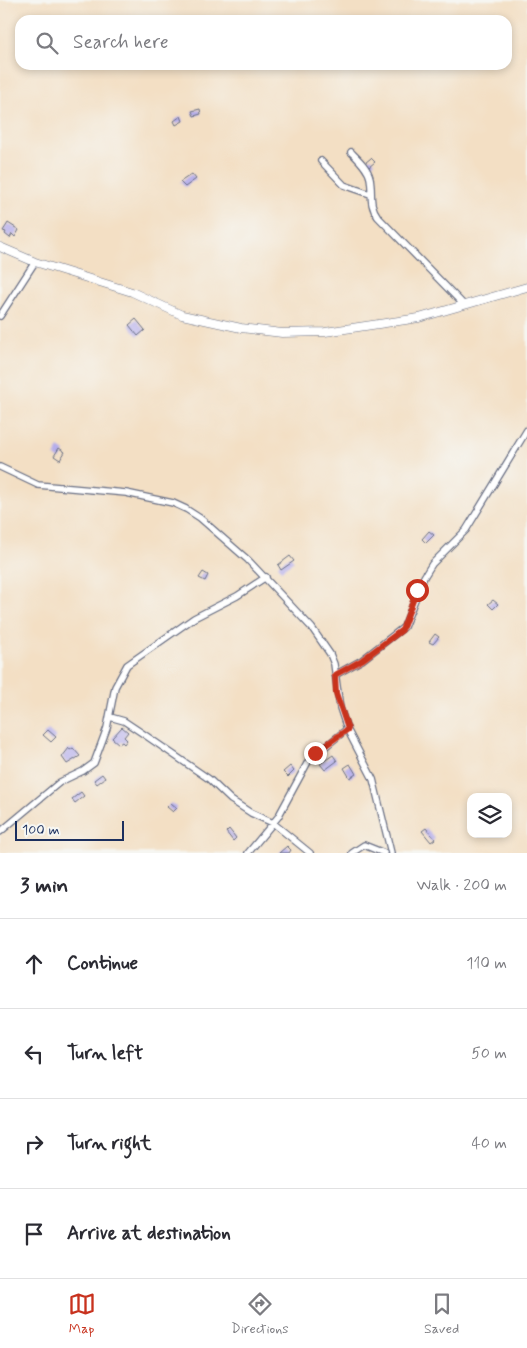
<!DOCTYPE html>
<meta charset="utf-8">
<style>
body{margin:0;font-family:Mynerve,sans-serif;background:#f7f7f7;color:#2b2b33}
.controls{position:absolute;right:15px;bottom:15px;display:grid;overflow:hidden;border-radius:10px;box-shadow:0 2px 8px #0003}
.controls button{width:45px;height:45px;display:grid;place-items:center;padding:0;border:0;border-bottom:1px solid #e1e1e2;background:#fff;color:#2b2b33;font:25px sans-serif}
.scale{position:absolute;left:15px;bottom:12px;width:109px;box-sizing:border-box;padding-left:5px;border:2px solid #1b2f5e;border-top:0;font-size:14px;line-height:18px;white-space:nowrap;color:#1b2f5e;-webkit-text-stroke:4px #f6f6f2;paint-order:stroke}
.stop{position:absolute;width:15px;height:15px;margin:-11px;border:4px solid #c8321e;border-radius:50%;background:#fff}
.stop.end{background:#c8321e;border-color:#fff;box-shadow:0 1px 5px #0008}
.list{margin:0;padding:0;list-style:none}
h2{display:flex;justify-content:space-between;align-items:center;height:65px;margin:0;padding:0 20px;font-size:21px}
h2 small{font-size:16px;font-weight:400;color:#7c7c81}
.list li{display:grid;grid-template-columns:32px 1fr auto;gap:15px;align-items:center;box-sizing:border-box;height:90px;padding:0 20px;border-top:1px solid #e1e1e2}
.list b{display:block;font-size:19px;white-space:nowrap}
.list em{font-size:16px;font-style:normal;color:#7c7c81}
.icon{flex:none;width:28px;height:28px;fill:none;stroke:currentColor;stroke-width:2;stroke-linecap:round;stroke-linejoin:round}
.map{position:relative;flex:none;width:527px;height:853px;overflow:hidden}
.search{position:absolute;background:#fff;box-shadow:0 2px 8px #0003;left:15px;right:15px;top:15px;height:55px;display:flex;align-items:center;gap:12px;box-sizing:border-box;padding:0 18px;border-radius:15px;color:#7c7c81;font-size:19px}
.sheet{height:425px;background:#fff}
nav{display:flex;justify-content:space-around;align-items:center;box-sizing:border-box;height:70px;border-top:1px solid #e1e1e2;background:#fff;font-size:14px;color:#7c7c81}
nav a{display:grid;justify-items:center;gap:2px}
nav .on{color:#c8321e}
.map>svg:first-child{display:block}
.building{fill:#b5adeb}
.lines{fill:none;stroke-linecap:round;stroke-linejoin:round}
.minor-casing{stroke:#676d82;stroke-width:8}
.tertiary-casing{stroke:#676d82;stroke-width:9}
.minor{stroke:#fff;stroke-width:5.5}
.tertiary{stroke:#fff;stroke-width:8}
.route{stroke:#c8321e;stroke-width:6}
</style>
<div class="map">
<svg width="527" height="853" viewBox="0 0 527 853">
<rect width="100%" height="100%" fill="#f6f6f2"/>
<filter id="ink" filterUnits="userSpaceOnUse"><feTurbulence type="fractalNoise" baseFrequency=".02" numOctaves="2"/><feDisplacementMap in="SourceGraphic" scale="10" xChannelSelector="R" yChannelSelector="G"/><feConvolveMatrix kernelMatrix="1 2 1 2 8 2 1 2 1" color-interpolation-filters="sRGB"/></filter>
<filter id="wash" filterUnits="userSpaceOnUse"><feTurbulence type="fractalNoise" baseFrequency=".0096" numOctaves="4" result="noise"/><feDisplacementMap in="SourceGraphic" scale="20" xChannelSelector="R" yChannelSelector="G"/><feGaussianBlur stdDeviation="1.12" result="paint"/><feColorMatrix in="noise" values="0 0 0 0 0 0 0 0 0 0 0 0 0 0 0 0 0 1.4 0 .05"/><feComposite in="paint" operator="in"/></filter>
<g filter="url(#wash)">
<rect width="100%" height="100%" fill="#f3dfc4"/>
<g id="blocks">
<!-- building -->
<path class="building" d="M200,109l1,5 -7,2 -2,-5z
M181,116l2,5 -7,4 -2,-4z
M371,158l4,4 -6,5 -4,-4z
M192,174l4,5 -11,8 -5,-5z
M8,223l11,7 -4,7 -3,-3 -2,4 -5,-4 1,-2 -3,-1z
M136,319l9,11 -7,6 -9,-11z
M59,448l6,4 -5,8 -6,-4z
M429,531l5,4 -8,8 -4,-4z
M290,556l4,5 -13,9 -3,-5z
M203,572l5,3 -3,6 -6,-3z
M493,600l5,4 -5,5 -5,-5z
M435,634l4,3 -6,7 -4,-2z
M122,727l6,5 -4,5 3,3 -3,4 -2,-2 -3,2 -7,-6z
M48,730l8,7 -5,5 -8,-7z
M69,748l1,2 3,-2 7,8 -13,8 -5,-7z
M333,755l4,6 -12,9 -5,-6z
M350,764l6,10 -6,4 -6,-10z
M290,766l4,5 -6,6 -5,-5z
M102,774l3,4 -8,6 -3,-4z
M81,792l3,4 -9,7 -3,-4z
M171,803l6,5 -4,4 -6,-5z
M426,828l9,11 -4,3 -9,-11z
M229,829l7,9 -3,3 -7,-9z
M287,846l4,4 -2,3h-10z"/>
</g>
</g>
<g filter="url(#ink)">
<use href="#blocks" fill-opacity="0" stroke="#676d82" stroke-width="1"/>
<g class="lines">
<defs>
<path id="minor" d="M351,152c7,7 17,16 19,26 3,15 -2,26 8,39l85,87
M321,161l23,24 26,9
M0,316l35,-54
M0,467l38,18 88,8 47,10 13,6 14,9 48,42 64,68 18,26 4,10 6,44 7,21 26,50 18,74
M335,675l27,-15 42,-33 20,-50 8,-13 34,-34 61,-100
M110,717l14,4 21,14 64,44 22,21 20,13 22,10 37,30
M0,832l60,-50 23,-11 11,-8 13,-35 8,-41 12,-22 67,-47 43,-22 29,-19
M248,853l30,-36 31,-57 38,-31
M352,853l12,-8 20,8"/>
<path id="tertiary" d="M0,247l35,15 97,30 50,23 59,13 41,5 43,-1 94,-14 108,-31"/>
</defs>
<!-- minor casing -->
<use href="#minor" class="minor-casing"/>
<!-- tertiary casing -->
<use href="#tertiary" class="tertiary-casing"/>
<!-- minor -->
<use href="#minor" class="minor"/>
<!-- tertiary -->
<use href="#tertiary" class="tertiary"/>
</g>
</g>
<g class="lines" filter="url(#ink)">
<!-- route -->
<path class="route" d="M315,753l33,-24 -12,-36 -1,-18 27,-15 40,-30 15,-40"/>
</g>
</svg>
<div class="controls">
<button><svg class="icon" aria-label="layers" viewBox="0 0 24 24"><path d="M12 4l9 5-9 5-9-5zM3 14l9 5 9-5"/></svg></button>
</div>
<div class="scale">100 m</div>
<div class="stop" style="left:417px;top:590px"></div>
<div class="stop end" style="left:315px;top:753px"></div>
<div class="search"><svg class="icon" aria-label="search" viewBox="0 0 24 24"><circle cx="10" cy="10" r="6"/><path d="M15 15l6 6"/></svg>Search here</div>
</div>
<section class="sheet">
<h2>3 min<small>Walk · 200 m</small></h2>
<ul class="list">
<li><svg class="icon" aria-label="ahead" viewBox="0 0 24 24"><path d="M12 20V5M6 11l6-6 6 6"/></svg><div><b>Continue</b></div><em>110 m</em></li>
<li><svg class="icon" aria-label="left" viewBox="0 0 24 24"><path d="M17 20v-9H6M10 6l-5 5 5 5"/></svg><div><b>Turn left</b></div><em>50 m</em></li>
<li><svg class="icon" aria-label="right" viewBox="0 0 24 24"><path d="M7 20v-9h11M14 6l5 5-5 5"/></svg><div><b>Turn right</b></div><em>40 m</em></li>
<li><svg class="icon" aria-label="arrive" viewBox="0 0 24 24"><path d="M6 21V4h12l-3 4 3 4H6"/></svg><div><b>Arrive at destination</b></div></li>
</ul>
</section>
<nav>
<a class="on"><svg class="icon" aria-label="map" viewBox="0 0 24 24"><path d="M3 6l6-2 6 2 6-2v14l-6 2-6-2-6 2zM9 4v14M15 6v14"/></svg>Map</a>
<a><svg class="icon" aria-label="directions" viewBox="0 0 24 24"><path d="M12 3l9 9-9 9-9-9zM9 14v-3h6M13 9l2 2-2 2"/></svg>Directions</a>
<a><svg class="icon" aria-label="saved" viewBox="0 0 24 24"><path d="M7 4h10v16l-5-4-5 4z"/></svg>Saved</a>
</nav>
